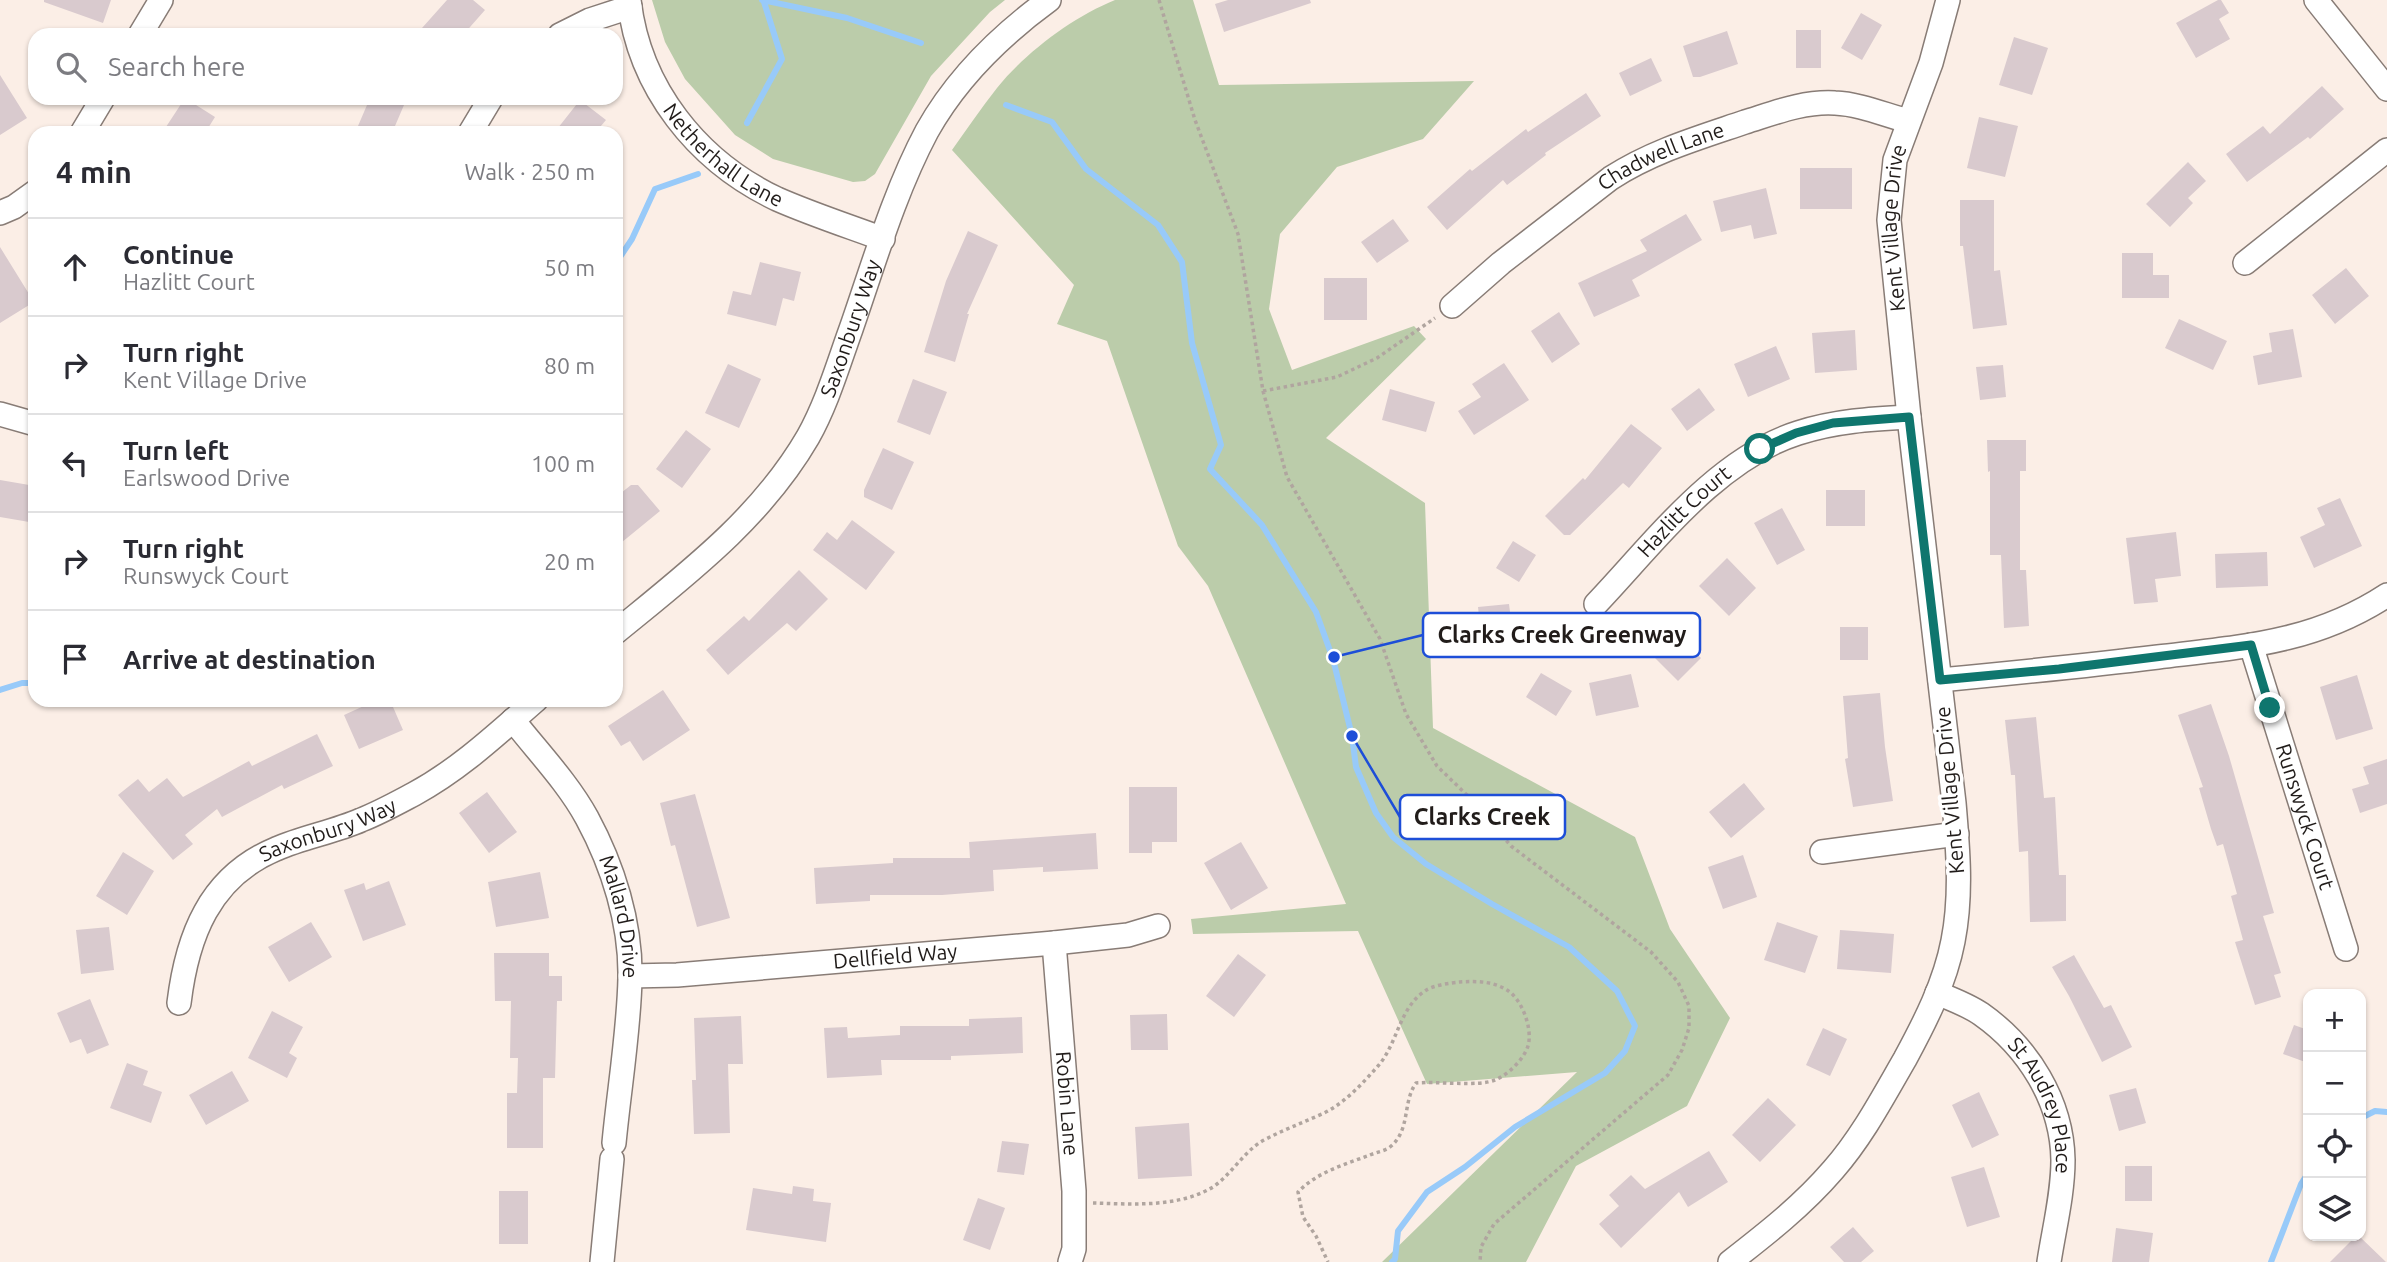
<!DOCTYPE html>
<meta charset="utf-8">
<style>
body{margin:0;font-family:Ubuntu,sans-serif;background:#f7f7f7;color:#2b2b33}
.controls{position:absolute;right:21px;bottom:21px;display:grid;overflow:hidden;border-radius:14px;box-shadow:0 2px 5px #0004}
.controls button{width:63px;height:63px;display:grid;place-items:center;padding:0;border:0;border-bottom:2px solid #e1e1e2;background:#fff;color:#2b2b33;font:35px sans-serif}
.stop{position:absolute;width:21px;height:21px;margin:-16px;border:5px solid #0f766e;border-radius:50%;background:#fff}
.stop.end{background:#0f766e;border-color:#fff;box-shadow:0 2px 7px #0008}
.list{margin:0;padding:0;list-style:none}
h2{display:flex;justify-content:space-between;align-items:center;height:91px;margin:0;padding:0 28px;font-size:30px}
h2 small{font-size:23px;font-weight:400;color:#7c7c81}
.list li{display:grid;grid-template-columns:46px 1fr auto;gap:21px;align-items:center;box-sizing:border-box;height:98px;padding:0 28px;border-top:2px solid #e1e1e2}
.list b{display:block;font-size:26px;white-space:nowrap}
.list p{margin:0;font-size:23px;white-space:nowrap;color:#7c7c81}
.list em{font-size:23px;font-style:normal;color:#7c7c81}
.icon{flex:none;width:38px;height:38px;fill:none;stroke:currentColor;stroke-width:2;stroke-linecap:round;stroke-linejoin:round}
.map{position:relative;flex:none;width:2387px;height:1262px;overflow:hidden}
.search{position:absolute;background:#fff;box-shadow:0 2px 5px #0004;left:28px;top:28px;width:595px;height:77px;display:flex;align-items:center;gap:18px;box-sizing:border-box;padding:0 24px;border-radius:21px;color:#7c7c81;font-size:26px}
.panel{position:absolute;background:#fff;box-shadow:0 2px 5px #0004;left:28px;top:126px;width:595px;height:581px;border-radius:21px}
.map>svg:first-child{display:block}
.green{fill:#bca}
.lines{fill:none;stroke-linecap:round;stroke-linejoin:round}
.stream{stroke:#98caf9;stroke-width:6}
.building{fill:#d9cace}
.minor-casing{stroke:#887c76;stroke-width:26}
.path{stroke:#b0a59f;stroke-width:3.5;stroke-dasharray:3.5 3.5;stroke-linecap:butt}
.minor{stroke:#fff;stroke-width:23}
.route{stroke:#0f766e;stroke-width:9}
.labels{text-anchor:middle;stroke-width:7;stroke-linejoin:round;paint-order:stroke}
.street-label{font-size:21px;fill:#211c1a;stroke:#fff}
.leader{fill:none;stroke:#1d4ed8;stroke-width:2.5}
.callout-dot{fill:#1d4ed8;stroke:#fff;stroke-width:2.5}
.callout{fill:#fff;stroke:#1d4ed8;stroke-width:2.5}
.callout-label{font-size:23px;text-anchor:middle;font-weight:bold;fill:#211c1a}
</style>
<div class="map">
<svg width="2387" height="1262" viewBox="0 0 2387 1262">
<rect width="100%" height="100%" fill="#fbeee6"/>
<!-- green -->
<path class="green" d="M652,0h353l-15,12 -59,64 -56,98 -10,7 -12,1 -80,-23 -38,-24 -50,-56 -20,-37z
M1115,0h78l26,85 255,-4 -51,58 -86,28 -57,67 -11,75 23,61 122,-44 12,13 -100,99 99,65 8,225 202,109 35,92 60,89 -43,88 -111,60 -50,96h-144l195,-190 -150,12 -69,-153 -165,3 -2,-15 155,-15 -138,-318 -30,-40 -71,-205 -50,-17 17,-39 -122,-135c15,-21 29,-42 45,-62 29,-36 76,-71 118,-88z"/>
<g class="lines">
<!-- stream -->
<path class="stream" d="M762,0l85,18 74,25
M1006,105l46,17 34,47 72,56 24,37 10,81 29,102 -11,24 52,56 54,87 17,47 19,77 4,31 20,46 17,24 33,27 66,40 77,43 48,44 18,35 -10,25 -20,22 -90,54 -50,40 -38,25 -29,39 -3,28 -3,3
M747,123l35,-64 -18,-57
M616,263l16,-24 23,-50 43,-15
M0,690l22,-7h13
M2361,1118l14,-7 12,1
M2271,1262l30,-78 7,-11"/>
</g>
<!-- building -->
<path class="building" d="M44,0h67l-8,23 -59,-21z
M447,0h26l12,10 -22,25h-32l-9,-7z
M1228,0h82l1,3 -87,29 -9,-28z
M2218,0h3l8,13 -10,6 11,20 -34,19 -20,-35z
M1861,13l21,12 -20,35 -21,-12z
M1796,30h25v38h-25z
M1727,31l11,33 -38,13h-7l-10,-31z
M2014,37l34,11 -16,47 -33,-10z
M1651,58l11,23 -32,15 -11,-23z
M0,75l27,43 -27,17z
M2322,86l22,23 -34,30 -2,-2 -61,45 -21,-28 37,-28 7,8z
M1586,93l15,23 -56,37 1,2 -39,30 -4,-5 -56,50 -20,-23 43,-38 2,2 54,-42 2,3z
M185,98l30,19 -10,16h-43z
M370,98h37l-15,35h-37z
M580,100l26,20 -11,13h-41z
M1979,117l39,9 -13,51 -38,-9z
M2188,162l18,19 -18,17 5,5 -23,24 -24,-23z
M1800,168h52v41h-52z
M1766,188l11,46 -23,5 -3,-14 -30,7 -8,-31z
M1960,200h34v71l6,-1 7,55 -34,4 -10,-83h-3z
M1686,214l16,26 -70,40 8,16 -46,21 -16,-34 69,-32 -7,-11z
M1393,219l16,22 -32,22 -16,-21z
M968,231l30,14 -31,69h2l-14,48 -31,-10 22,-71z
M0,247l34,55 -34,21z
M2122,253h31v22h16v23h-47z
M760,262l41,10 -7,29 -11,-3 -7,28 -49,-12 6,-23 18,4z
M2346,268l23,28 -34,28 -23,-29z
M1324,278h43v42h-43z
M1559,312l21,32 -28,19 -21,-32z
M2179,319l48,22 -14,29 -48,-22z
M2293,329l9,48 -44,8 -5,-29 19,-4 -3,-19z
M1855,330l2,40 -42,3 -3,-40z
M1776,346l14,33 -42,18 -14,-33z
M1504,363l25,37 -55,35 -16,-24 23,-14 -9,-13z
M728,364l33,15 -22,49 -34,-15z
M2003,365l3,32 -26,3 -4,-33z
M913,379l34,13 -17,43 -33,-13z
M1699,388l16,22 -28,21 -16,-22z
M1390,389l45,13 -9,30 -44,-12z
M1631,424l31,24 -33,40 -6,-5 -53,52h-6l-19,-19 38,-38 2,2z
M686,430l25,19 -29,39 -26,-19z
M1987,440h39v31h-6v99h6l3,56 -25,2 -3,-73h-11v-84l-2,1z
M883,448l31,14 -22,48 -28,-13v-7z
M0,480l35,6v37l-35,-6z
M631,485h7l22,26 -44,36v-50z
M1826,490h39v36h-39z
M2340,498l22,48 -48,22 -14,-31 25,-12 -8,-17z
M1782,508l23,42 -28,15 -23,-42z
M852,520l43,32 -29,38 -53,-40 14,-18 10,8z
M2176,532l5,44 -26,3 3,23 -24,2 -8,-66z
M1513,541l23,14 -17,27 -23,-14z
M2267,552l1,34 -52,2 -1,-34z
M1727,558l29,30 -27,28 -30,-30z
M799,570l29,29 -32,32 -9,-8 -59,52 -22,-25 38,-34 5,5z
M1509,604l6,46 -32,4 -5,-47z
M1840,627h28v33h-28z
M1677,635l24,23 -23,23 -24,-24z
M1541,673l31,18 -16,25 -30,-19z
M1631,674l8,33 -43,9 -7,-33z
M2357,675l16,54 -37,11 -16,-53z
M663,690l27,40 -47,31 -13,-20 -9,5 -13,-20z
M1880,693l5,54 8,54 -40,6 -8,-48 3,-1 -5,-62z
M377,700h13l13,30 -44,19 -15,-34z
M2211,704l18,52 45,157 -11,3 18,57 -7,2 7,22 -26,8 -20,-63 8,-2 -12,-44 6,-2 -14,-50 -6,2 -6,-17 -12,-41 4,-1 -25,-72z
M2036,717l8,81 11,-1 4,78h7v46l-36,1 -2,-71 -9,1 -4,-77h-4l-6,-55z
M317,734l16,32 -49,23 -2,-4 -60,32 -5,-8 -32,26 8,9 -20,16 -55,-65 20,-16 11,13 18,-14 16,19 66,-36 3,5z
M2387,759v45l-27,9 -8,-24 17,-5 -6,-17z
M1744,783l21,26 -34,29 -22,-26z
M1129,787h48v55h-25v11h-23z
M487,792l30,40 -28,21 -30,-40z
M695,794l35,124 -33,9 -22,-82 -4,1 -11,-43z
M1096,833l2,36 -55,3v-5l-50,3 1,21 -52,4h-72v6l-54,3 -2,-36 79,-5v-5h77l-1,-16z
M1241,842l27,46 -37,22 -27,-47z
M123,852l31,19 -27,44 -31,-19z
M1743,855l14,42 -34,12 -15,-42z
M540,872l9,46 -53,9 -8,-45z
M389,881l17,44 -43,16 -19,-51 20,-7 2,7z
M311,922l21,35 -43,25 -21,-35z
M1777,922l41,14 -13,37 -41,-13z
M109,927l5,43 -33,4 -5,-44z
M1840,930l54,4 -3,39 -54,-4z
M494,953h55v23h13v25h-5l-2,77h-12v70h-36v-55h10l1,-35h-8l1,-57h-16z
M1238,954l28,21 -32,42 -28,-21z
M2074,955l30,53 7,-3 21,42 -30,15 -33,-66 -17,-29z
M90,999l19,46 -22,9 -6,-15 -11,4 -13,-30z
M272,1011l31,16 -14,26 8,5 -10,20 -39,-20z
M1167,1014l1,36h-37l-1,-35z
M741,1016l2,48h-15l2,69 -36,1 -2,-54h4l-2,-62z
M1022,1017l1,36 -72,3v4h-70l1,15 -55,3 -3,-50 23,-1 1,11 52,-3v-9h69v-7z
M2294,1025l14,5v33l-25,-9z
M1823,1028l24,11 -17,37 -24,-11z
M127,1063l21,8 -5,14 19,7 -11,31 -41,-15z
M232,1071l17,30 -43,24 -17,-30z
M2136,1088l10,35 -27,8 -10,-36z
M1979,1092l20,43 -27,13 -20,-43z
M1768,1098l28,27 -36,37 -28,-27z
M1189,1123l3,53 -54,3 -3,-52z
M1002,1141l27,3 -5,31 -27,-3z
M1709,1151l19,31 -40,25 -9,-15 -58,56 -22,-24 20,-18 -10,-11 22,-20 14,14z
M2125,1166h27v35h-27z
M1984,1167l16,50 -33,10 -16,-50z
M793,1186l21,3 -1,12 18,2 -5,39 -80,-12 7,-42 39,6z
M499,1191h29v53h-29z
M978,1198l27,10 -15,42 -27,-10z
M1853,1227l21,24 -13,11h-17l-14,-15z
M2116,1228l37,5 -4,29h-37z
M2356,1236h3l27,26h-56z"/>
<g class="lines">
<defs>
<g id="minor">
<path id="s1" d="M629,0c10,88 68,161 148,199 34,15 71,27 106,40"/>
<path d="M2316,0l71,89"/>
<path d="M140,35l21,-35"/>
<path d="M560,35l30,-15 40,-13"/>
<path d="M82,133l21,-35"/>
<path d="M470,133l21,-35"/>
<path d="M0,213l14,-6 21,-15"/>
<path d="M2245,263l142,-113"/>
<path id="s2" d="M1452,306l49,-43 110,-85c42,-27 87,-40 134,-56 29,-9 59,-21 90,-19 25,1 50,12 73,18"/>
<path d="M0,414l35,10"/>
<path id="s3" d="M1596,604c58,-61 120,-145 202,-171 37,-12 73,-14 111,-16"/>
<path id="s4" d="M616,632c71,-58 145,-114 192,-195 19,-34 30,-72 43,-108 23,-66 43,-136 76,-198 29,-52 74,-96 122,-131"/>
<path id="s5" d="M2251,645l95,304"/>
<path d="M1940,680c73,-7 145,-14 218,-23 83,-10 156,-14 229,-62"/>
<path id="s6" d="M513,720c25,32 55,63 74,98 26,48 44,105 43,160 -1,53 -11,112 -16,165"/>
<path d="M1822,852l135,-18"/>
<path id="s7" d="M1054,943l20,248v58l-4,13"/>
<path id="s8" d="M630,976l47,-1 377,-32 74,-8 30,-9"/>
<path id="s9" d="M1937,993c15,6 31,12 44,21 47,33 81,87 82,146 0,34 -9,69 -14,102"/>
<path id="s10" d="M179,1003c8,-66 30,-126 97,-154 27,-12 58,-17 85,-29 18,-7 36,-17 53,-26 46,-25 83,-60 122,-94"/>
<path d="M602,1262l10,-103"/>
<path id="s11" d="M1730,1262c36,-28 72,-56 103,-92 29,-33 50,-73 72,-111 20,-37 40,-76 48,-118 9,-46 5,-92 1,-138l-45,-386 -20,-197 6,-60 36,-97 17,-63"/>
</g>
</defs>
<!-- minor casing -->
<use href="#minor" class="minor-casing"/>
<!-- path -->
<path class="path" d="M1159,0l36,120 43,114 25,157 24,86 93,162 26,75 31,52 33,32 41,48 140,106 27,30 11,24v22l-7,22 -14,25 -174,149 -13,23 -1,15
M1263,391l74,-14 40,-19 58,-40
M1093,1203c39,1 85,5 120,-16 19,-13 31,-36 51,-47 19,-10 38,-17 58,-26 22,-10 40,-30 56,-48 20,-23 21,-58 47,-75 8,-6 25,-8 35,-9 17,-1 32,-1 47,8 15,9 26,39 21,56 -4,13 -20,29 -33,34 -17,7 -57,1 -79,3 -14,20 -5,47 -26,64 -5,4 -13,5 -20,8 -24,9 -53,17 -72,37l5,25 13,19 12,26"/>
<!-- minor -->
<use href="#minor" class="minor"/>
</g>
<g class="lines">
<!-- route -->
<path class="route" d="M1760,449l36,-16 37,-10 76,-6 31,263 119,-11 192,-24 19,63"/>
</g>
<g class="labels">
<!-- street labels -->
<g class="street-label">
<text dy="7" stroke="none"><textPath href="#s1" startOffset="189">Netherhall Lane</textPath></text>
<text dy="7" stroke="none"><textPath href="#s2" startOffset="259">Chadwell Lane</textPath></text>
<text dy="7" stroke="none"><textPath href="#s11" startOffset="1116">Kent Village Drive</textPath></text>
<text dy="7" stroke="none"><textPath href="#s4" startOffset="392">Saxonbury Way</textPath></text>
<text dy="7" stroke="none"><textPath href="#s3" startOffset="128">Hazlitt Court</textPath></text>
<text transform="translate(1950 790) rotate(-95)" y="7">Kent Village Drive</text>
<text dy="7" stroke="none"><textPath href="#s5" startOffset="180">Runswyck Court</textPath></text>
<text dy="7" stroke="none"><textPath href="#s10" startOffset="247">Saxonbury Way</textPath></text>
<text dy="7" stroke="none"><textPath href="#s6" startOffset="228">Mallard Drive</textPath></text>
<text dy="7" stroke="none"><textPath href="#s8" startOffset="266">Dellfield Way</textPath></text>
<text dy="7" stroke="none"><textPath href="#s7" startOffset="161">Robin Lane</textPath></text>
<text dy="7" stroke="none"><textPath href="#s9" startOffset="163">St Audrey Place</textPath></text>
</g>
</g>
<!-- callouts -->
<path class="leader" d="M1334 657L1423 635M1352 736L1400 817"/>
<g class="callout-dot">
<circle cx="1334" cy="657" r="7"/>
<circle cx="1352" cy="736" r="7"/>
</g>
<g class="callout">
<rect x="1423" y="613" width="277" height="44" rx="7"/>
<rect x="1400" y="795" width="165" height="44" rx="7"/>
</g>
<g class="callout-label">
<text x="1562" y="643">Clarks Creek Greenway</text>
<text x="1482" y="825">Clarks Creek</text>
</g>
</svg>
<div class="controls">
<button>+</button>
<button>−</button>
<button><svg class="icon" aria-label="locate" viewBox="0 0 24 24"><circle cx="12" cy="12" r="6"/><path d="M12 2v4M12 18v4M2 12h4M18 12h4"/></svg></button>
<button><svg class="icon" aria-label="layers" viewBox="0 0 24 24"><path d="M12 4l9 5-9 5-9-5zM3 14l9 5 9-5"/></svg></button>
</div>
<div class="stop" style="left:1760px;top:449px"></div>
<div class="stop end" style="left:2270px;top:708px"></div>
<div class="search"><svg class="icon" aria-label="search" viewBox="0 0 24 24"><circle cx="10" cy="10" r="6"/><path d="M15 15l6 6"/></svg>Search here</div>
<section class="panel">
<h2>4 min<small>Walk · 250 m</small></h2>
<ul class="list">
<li><svg class="icon" aria-label="ahead" viewBox="0 0 24 24"><path d="M12 20V5M6 11l6-6 6 6"/></svg><div><b>Continue</b><p>Hazlitt Court</p></div><em>50 m</em></li>
<li><svg class="icon" aria-label="right" viewBox="0 0 24 24"><path d="M7 20v-9h11M14 6l5 5-5 5"/></svg><div><b>Turn right</b><p>Kent Village Drive</p></div><em>80 m</em></li>
<li><svg class="icon" aria-label="left" viewBox="0 0 24 24"><path d="M17 20v-9H6M10 6l-5 5 5 5"/></svg><div><b>Turn left</b><p>Earlswood Drive</p></div><em>100 m</em></li>
<li><svg class="icon" aria-label="right" viewBox="0 0 24 24"><path d="M7 20v-9h11M14 6l5 5-5 5"/></svg><div><b>Turn right</b><p>Runswyck Court</p></div><em>20 m</em></li>
<li><svg class="icon" aria-label="arrive" viewBox="0 0 24 24"><path d="M6 21V4h12l-3 4 3 4H6"/></svg><div><b>Arrive at destination</b></div></li>
</ul>
</section>
</div>
